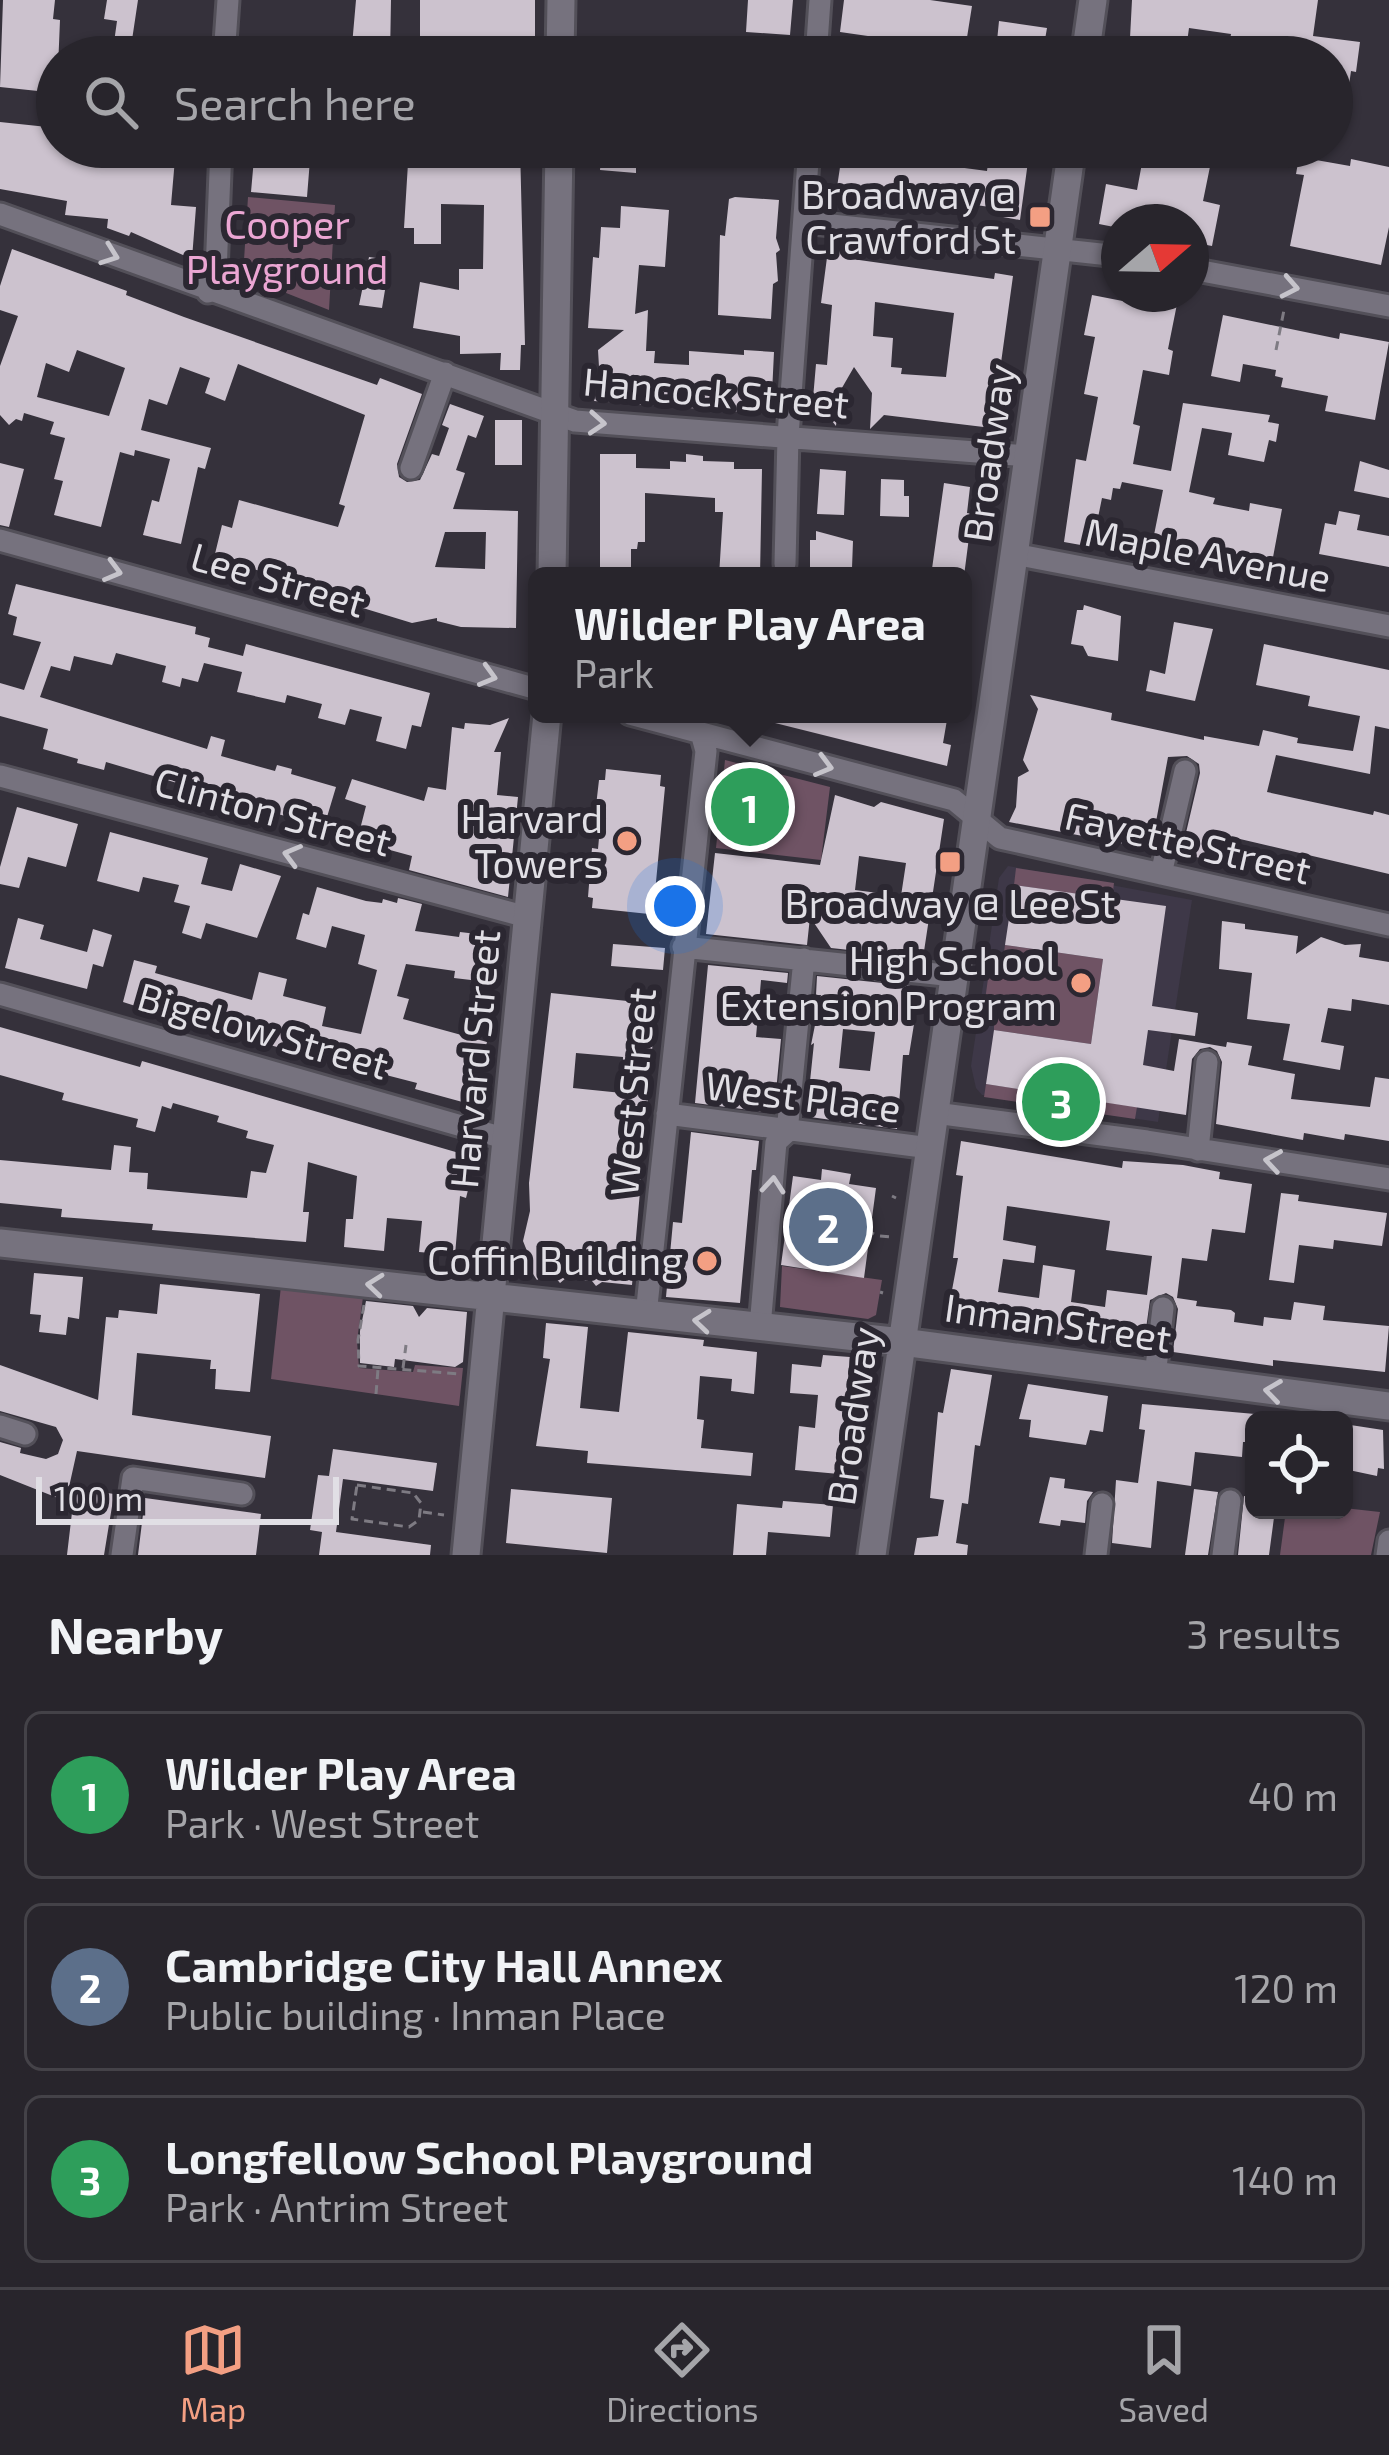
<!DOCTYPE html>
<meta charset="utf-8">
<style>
body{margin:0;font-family:"Exo 2",sans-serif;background:#343138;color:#f1f3f6}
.controls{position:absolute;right:36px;bottom:36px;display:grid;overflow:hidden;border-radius:18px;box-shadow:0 3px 9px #0004}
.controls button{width:108px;height:108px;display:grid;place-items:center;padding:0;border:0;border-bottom:3px solid #444248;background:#28252c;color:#f1f3f6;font:60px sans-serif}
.compass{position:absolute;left:1101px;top:204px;width:108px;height:108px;border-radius:50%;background:#28252c;box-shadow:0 3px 9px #0004;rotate:70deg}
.scale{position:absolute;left:36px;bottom:30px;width:303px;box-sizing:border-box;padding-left:12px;border:6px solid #e1dfe5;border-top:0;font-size:33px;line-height:42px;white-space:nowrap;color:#e1dfe5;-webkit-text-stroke:9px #2b2731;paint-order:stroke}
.you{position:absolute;left:675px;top:906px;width:42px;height:42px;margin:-30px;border:9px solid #fff;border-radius:50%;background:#1a73e8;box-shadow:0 0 0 18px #1a73e833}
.badge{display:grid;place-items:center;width:78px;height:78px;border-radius:50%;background:#f39f83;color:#fff;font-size:39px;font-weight:700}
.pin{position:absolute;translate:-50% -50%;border:6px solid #fff;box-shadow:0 3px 12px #0006}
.popup{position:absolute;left:528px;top:567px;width:444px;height:156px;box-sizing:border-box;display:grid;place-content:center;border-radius:18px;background:#28252c;filter:drop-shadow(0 3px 9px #0005);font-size:39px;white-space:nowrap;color:#a5a5a9}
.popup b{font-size:45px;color:#f1f3f6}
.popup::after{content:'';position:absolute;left:50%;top:100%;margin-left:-24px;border:24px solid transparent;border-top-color:#28252c}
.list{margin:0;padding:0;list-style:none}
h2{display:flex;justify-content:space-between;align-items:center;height:156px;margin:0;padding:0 48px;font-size:51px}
h2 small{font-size:39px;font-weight:400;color:#a5a5a9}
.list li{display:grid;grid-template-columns:78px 1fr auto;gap:36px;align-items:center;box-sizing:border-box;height:168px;margin:0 24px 24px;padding:0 24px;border:3px solid #444248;border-radius:18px}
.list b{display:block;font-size:45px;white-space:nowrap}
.list p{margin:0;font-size:39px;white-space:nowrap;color:#a5a5a9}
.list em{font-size:39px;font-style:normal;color:#a5a5a9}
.icon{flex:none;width:66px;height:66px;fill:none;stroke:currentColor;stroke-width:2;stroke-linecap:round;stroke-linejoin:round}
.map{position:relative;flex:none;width:1389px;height:1555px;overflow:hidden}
.search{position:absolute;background:#28252c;box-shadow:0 3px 9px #0004;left:36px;right:36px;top:36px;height:132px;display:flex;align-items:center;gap:30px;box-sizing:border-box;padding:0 42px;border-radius:66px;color:#a5a5a9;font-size:45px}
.sheet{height:732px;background:#28252c}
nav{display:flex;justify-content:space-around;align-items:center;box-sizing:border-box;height:168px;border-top:3px solid #444248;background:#28252c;font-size:33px;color:#a5a5a9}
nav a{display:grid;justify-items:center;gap:6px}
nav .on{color:#f39f83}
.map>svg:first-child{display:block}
.built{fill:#3e3848}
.green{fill:#6f5364}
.building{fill:#ccc2ce;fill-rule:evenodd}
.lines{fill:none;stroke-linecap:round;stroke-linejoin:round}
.street-casing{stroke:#535059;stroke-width:27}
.secondary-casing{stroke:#535059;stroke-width:33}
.path{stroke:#7e7b83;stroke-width:3;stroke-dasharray:9 6;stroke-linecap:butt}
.street{stroke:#76727e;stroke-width:21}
.secondary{stroke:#76727e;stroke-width:27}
.oneway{stroke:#c6c4cb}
.poi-dot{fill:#f39f83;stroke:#2b2731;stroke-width:4.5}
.labels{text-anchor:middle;stroke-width:12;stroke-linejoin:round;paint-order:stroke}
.poi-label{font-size:39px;fill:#e1dfe5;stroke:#2b2731;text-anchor:end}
.park-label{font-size:39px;fill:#eba6d3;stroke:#2b2731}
.street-label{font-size:39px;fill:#e1dfe5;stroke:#2b2731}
</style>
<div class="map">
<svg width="1389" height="1555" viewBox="0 0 1389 1555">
<rect width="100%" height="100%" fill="#35313b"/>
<!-- built -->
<path class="built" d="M1008,866l184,34 -34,222 -176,-27 -6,-7 -5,-22 28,-188z"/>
<!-- green -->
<path class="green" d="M248,197l87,8 -6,105 -86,-34z
M725,760l105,27 -9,73 -105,-12z
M1016,868l98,15 -2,16 -98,-14z
M1005,945l98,14 -12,85 -97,-14v-7l-12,-1 9,-65 12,2z
M986,1084l151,23 -2,12 -151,-22z
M782,1266l100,14 -6,35 -8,4 -88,-12z
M281,1286l82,11 -6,44 2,27 54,4 2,-7 48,3 -4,38 -188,-27z
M1344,1508l36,4 -9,43h-91l6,-45z"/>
<!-- building -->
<path class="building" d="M3,0h52l-2,19 7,1 -3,73 -57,-6z
M107,0h31l-6,40 58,6 -1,11h-77l5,-36 -13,-2z
M356,0h35l-1,57h-39z
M420,0h115v57h-115z
M748,0h45l-3,35 -44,-3z
M844,0h86l42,6 -7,44 -125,-18z
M1132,0h186l-5,36 47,6 -4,30 -5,-1 -9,64 -10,-1v-77l-102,-17 1,-6 -42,-6 -4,29h-56z
M999,21l48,7 -5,29 -46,-6z
M270,40l55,5 -1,12h-55z
M0,122l57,6v19h119l-5,58 25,2 -4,52 -61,-27 -2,4 -22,-8 1,-9 -43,-4 2,-14 -67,-12z
M255,147h56l-4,50 -56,-5z
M409,147h111l5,198h-4l-1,25h-20l1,-17 -41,1v-18l-47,-8 7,-46 39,8v-21h24l1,-64 -43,-1v40h-27v-16h-10z
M602,147l74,1 -1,19 -39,-3v9l-36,-3z
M722,147h57l-1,20 -57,-4z
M843,147h18l-1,7 127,17 3,-24h40l-10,73 -17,-3 1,-8 -148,-21 -2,8 -18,-2z
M1145,147h69l-11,54 17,4 -8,41 -21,-4v-20h-72v6l-20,-4 7,-40 31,6z
M1299,157l51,9 1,-7 38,8v60l-8,38 -91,-19 14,-71 -8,-1z
M735,197l44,3 -3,38 4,12 -4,3 2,28 -5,3 -2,35 -53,-4 2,-80 5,1 4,-37z
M621,206l48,4 -4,57 -26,-2 -4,49 13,-4 -2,41h9l-1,12 35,2v-14l55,4v-5l30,2 -3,62 -177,-13 6,-17 -2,-34 26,-20 -36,-2 5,-71 6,1 2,-31 19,1z
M12,249l115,42 -1,4 58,22 193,68 3,-7 42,16 -25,70 2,13 8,5 13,-2 12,-26 7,2 10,-28 -7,-3 8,-21 34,12 -8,22 -8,-3 -12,35 9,3 -12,36 65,2 -2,117 -55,-1 -24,-6v-3l-25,5 -59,-18 -6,-10 -133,-37 8,-33 10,3 7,-28 99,27 7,-21 -6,-2 26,-89 -127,-51 -13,37 -20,-8 5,-15 -30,-11 -13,38 -18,-6 -8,31 70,18 -6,21 -7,-2 -17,77 -38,-9 9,-35 7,2 11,-43 -35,-9 -1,6 -14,-4 -19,75 -47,-12 9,-34 -9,-2 11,-41 -15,-4 4,-12 -30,-9 -2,8 -6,-2 -7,6 -9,-10v-49l18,-50 -18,-6v-24zM77,350l48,18 -16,48 -72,-19 9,-34 23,9zM445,532h41l-1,37 -50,-2z
M828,250l18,2 -1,6 149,21 1,-6 18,3 -21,152 -108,-13 -14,14 2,-36 -18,-26 -15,26 -3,33 -12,-15 -12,-1 4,-46 11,1 5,-60 -11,-2zM875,302l79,11 -8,64 -45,-3 1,-6 -11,-1 2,-29 -20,-2z
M369,257l21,3 -8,48 -23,-3z
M1135,294h44l-11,55 5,2 -4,24 -26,-5 -10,54 7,2 -7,38 38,7 12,-68 87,12 -2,7 11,2 -3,18 -7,-2 -5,22 -36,-7 4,-22 -30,-5 -13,64 26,6 -2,6 36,7 1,-8 32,6 -11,59 -95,-18 -2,9 -24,-4 13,-65 -41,-8 -2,7 -7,-1 -2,12 -9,-2 -10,49 -28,-5 12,-83 10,2 12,-64 -14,-3 11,-57 -11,-2 8,-40 41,8z
M1223,315l116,24 1,-6 49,9 -14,78 -50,-9 3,-15 -47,-9 2,-9 -8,-2 1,-6 -33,-6 -3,18 -29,-6z
M495,420h27v45h-27z
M600,454h36v14l34,1v-8l16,1v-8l17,2v5l31,1v7h28l-2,107h-41l4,-64h-8v-14l-70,-5v49h-7l-1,7h-6v27h-31z
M1360,461l29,9v28l-35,-7z
M0,463l24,6 -15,58 -9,-2z
M820,469l26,2 -2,44 -27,-1z
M881,479l23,1v16h5v21l-29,-1z
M944,483l26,4 -3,26 5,1 -8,62h-33z
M1339,511l21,4 -3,15 32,6v31l-70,-13 6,-31 11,2z
M816,531l37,10 -1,27 -42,-1v-27h6z
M16,584l180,43 -1,7 15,4 -2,9 35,9 3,-12 184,49 -9,34 -9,-2 -6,24 -30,-8 6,-24 -32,-8 -5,16 -27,-7 4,-14 -35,-9 -2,8 -48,-11 5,-20 -38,-9 -6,19 -16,-4 -2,9 -18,-5 4,-16 -50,-13 -4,12 -38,-9 -4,15 -19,-5 -11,31 167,52 4,-13 14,4 -4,16 54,15 2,-6 15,4 -1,5 45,13 -12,40 -78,-22 -2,7 -25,-7 2,-9 -115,-34 -2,8 -27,-7 1,-4 -35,-10 5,-20 -48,-13v-33l24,7 17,-48 -28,-7 4,-18 -9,-3z
M1084,605l37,11 -3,45 -30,-5 -5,-10 -12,-2 6,-34h6z
M1174,622l39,7 -18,72 -49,-10 4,-21 15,4z
M1264,644l125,26v59l-14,-3 -5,48 -94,-19 -9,37 106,23 1,-4 15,4v59l-149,-35 -5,26 -54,-11 19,-81 -1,-9 -12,-8 -19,1 -17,92 -142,-27 7,-15 2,-30 11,-6 -6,-11 15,-51 -8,-14 82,18 -1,7 93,20v-4l55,10 4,-16 35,8 -1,5 56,8 7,-35 -52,-10 2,-10 -54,-11z
M763,714h185l-5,29 8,2 -4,21 -184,-46z
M509,718l-15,34h7l-4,43 21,2 -10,100 -99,-27 3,-14 -55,-15 9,-35 -21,-7 7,-20 72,22 4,-14 18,3 6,-63 12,2 1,-6 25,2z
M606,769l55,6 -1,11 5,1 -11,116h-4l-1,11 -57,-6 1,-10 -5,-1 4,-49 6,1 4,-43h-6l3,-26h6z
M835,795l39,12 7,-5 63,17 -21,139 -92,-10 -21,-31 -3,28 -101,-11 9,-81 105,12zM859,856l47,7 -5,33 -46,-6z
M17,807l61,17 -12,43 -38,-10 -9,31 -19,-4v-17z
M110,832l98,26 -7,26 31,7 8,-27 41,12 -24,62 -51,-15 -5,16 -19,-6 8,-27 -16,-4 5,-17 -36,-8 -4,15 -42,-11z
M1014,885l152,21 -14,100 46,7 -3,23 -47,-6 -5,35 31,6 5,-32 47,8 1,-5 25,4 -4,19 47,9 -4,25 79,8 5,-30 14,2v62l-44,-7 -1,6 -40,-7 -1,7 -87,-16 6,-62 -5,-11 -7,-4 -10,2 -8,10 -6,56 -200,-31 8,-54 97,14 12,-85 -98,-14z
M317,887l49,14 16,2 1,-4 14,4 1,-5 24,6 -7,27 44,6 1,-5 34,4v32h-4l-2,14 -34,-4 1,-7 -49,-7 -9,32 12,3 -6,20 84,23 -10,38 7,2 -7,24 -62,-17 2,-6 -213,-55 -81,-26 11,-42 23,6 -2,7 97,27 7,-28 28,7 -4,17 43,11 -4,19 39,8 16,-64 -19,-6 7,-29 -33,-9 -6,22 -30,-9 7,-26 6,2z
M18,918l26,7 -4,14 47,13 6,-23 19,6 -9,32 -10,-3 -6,25 -82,-21z
M1222,921l23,3v5l53,7 -2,18 25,-17 24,8 16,-1 -2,13 30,5v43l-37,-6 -1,12 -23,-3 -7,34 23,4 -4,24 -57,-10 7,-36 -43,-5 5,-46 -33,-4z
M613,944l52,4 -2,22 -52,-4z
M708,965l80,8 -1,10 -26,-3 -5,57 25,2 -7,74 -79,-10z
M817,976l103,11 -11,68h-6l-6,74 -87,-12v-7h-3l7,-67 -3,2 10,-50h-5zM843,1029l32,3 -5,39 -31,-3z
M551,993l105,11 -24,281 -30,-3 -6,4 -4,-5 -26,-3 -6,5 -10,-12 -13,9 -4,-6 -21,-2 17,-16 -6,-15 7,-30 -1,-28zM576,1053l47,4 -1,36 -49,-5z
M0,1027l140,40 2,-6 324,94 -3,12 10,3 -7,28 -6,-2 -5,59 -36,-3 3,-31 -35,-3 -3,33 -40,-4 2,-28h7l4,-43 -49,-14 -5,50h6l-3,30 -154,-12 1,-6 -92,-7 1,-8 -62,-6v-43l111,10 3,-25 17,2 -2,25 19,1 -1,16 100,9 4,-27 15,2 8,-28 -28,-7 2,-7 -31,-9 2,-6 -46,-13 -2,6 -9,-3 -7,26 -19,-5 2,-8 -76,-19 2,-7 -64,-18z
M691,1132l68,9 -3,29h-4l-12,133 -74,-6 7,-75 9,1z
M961,1141l161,27 1,-7 60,4 37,7 -1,7 33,5 -7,49 -33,-4 -5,32 -25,-3 -5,40 20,3 -1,5 35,4 4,3 -1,9 29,4 1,-9 27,3 3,-18 31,4 -2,14 66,6 -4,46 -112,-12v6l-100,-14 5,-43 -5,-12 -7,-4 -16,7 -6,43 -29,-3 -1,3 -86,-13 1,-5 -82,-8 11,-59h-5l10,-82 -7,-1zM1007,1206l103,15 -4,29 46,6 -5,39 -40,-5 -2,17 -34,-5 4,-32 -32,-5 -4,33 -41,-6 5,-33 31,4 2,-17 -33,-6z
M822,1169l29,5 -2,10 27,4 -12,90 -83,-13 12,-89 28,4z
M1281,1193l18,2 -1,6 89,12 -5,33 -48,-6 -1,9 -34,-4 -5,38 -25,-3z
M34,1273l49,4 -4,42 -11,-2 -2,18 -27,-3 2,-17 -11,-1z
M160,1284l100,10 -10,98 -35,-3 1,-20h-6l1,-9 -74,-7 -5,62 139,21 -6,42 -188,-27 -8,36 45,7 -10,61h-37l6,-51 -73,-29v-33l21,6 -1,5 26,6 12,-5 5,-14 -7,-13 -56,-16v-46l98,35 8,-83 12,1 1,-8 38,4z
M366,1301l47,5 6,11 8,-9 40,4 -4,50 -8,5 -60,-8 -1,8 -34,-4v-32z
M546,1323l42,4 -8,81 39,4 9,-80 76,8 -1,6 54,6 -3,42 -23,-3 1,-12 -32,-3 -3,43 7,1 -3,28 52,5 -2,23 -164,-13 1,-12 -52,-5 14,-87 -7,-1z
M823,1355l27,2 -11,117 -44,-4 4,-44 16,2 3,-33 -28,-2 2,-29 29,3z
M951,1369l41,6 -12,71 -5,-1 -7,59 -6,-1 -6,40 12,2 -1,10h-53l3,-17 21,-2 6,-36 -14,-2 8,-86 5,1z
M1028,1384l80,12 -5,36 -13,-2 -4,15 -57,-8 2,-17 -12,-1z
M1142,1404l113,10 -4,28h-8l-1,15 -47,-5 -4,34 -34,-5 -6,67 -39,-5 4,-63 22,3 7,-53 -6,-1z
M1344,1424l39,6 1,39 -6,-1 -1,8 -33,-7z
M333,1449l104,14 -4,28 -90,-12 -7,53 95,13 -1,10h-111l3,-23 -12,-2 8,-55 11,1z
M1050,1477l15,2 -1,9 29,4 -6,9 -2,22 -24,-3 -1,6 -21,-3z
M511,1489l101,9 -5,55 -101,-10z
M1194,1489l24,3 -10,63h-23z
M1244,1496l10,1v13h21l-6,45h-31z
M145,1498l116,16 -5,41h-118z
M783,1501l50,4 -3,32 -62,-5 -2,23h-33l4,-51 45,4z"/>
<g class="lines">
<defs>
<path id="street" d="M816,51l42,6
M224,57l4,-57
M816,57l4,-57
M0,214l575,207 453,35
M804,222l315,34
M1191,269l198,37
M208,292l8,-19 5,-126
M411,468l34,-95
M0,540l537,149
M1014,554l375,72
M785,564l3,-128 21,-289
M630,714l324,86 46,38 389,87
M0,776l527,141
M1161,874l24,-103
M683,947l271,29
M0,994l507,145
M935,1113l212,28 242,38
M667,1114l263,34
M1198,1150l9,-88
M646,1315l60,-564 -5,-18
M760,1327l16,-185 11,-10 17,-173
M1155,1376l8,-68
M0,1426l25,8
M122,1555l11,-77 109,16
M1096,1555l6,-51
M1223,1555l7,-54
M1387,1555l2,-14"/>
<path id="secondary" d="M560,57l1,-57
M1085,57l8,-57
M552,576l7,-429
M0,1243l902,99 487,64
M466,1555l81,-841
M872,1555l200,-1408"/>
</defs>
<!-- street casing -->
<use href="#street" class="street-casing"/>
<!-- secondary casing -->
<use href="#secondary" class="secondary-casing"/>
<!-- path -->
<path class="path" d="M1276,350l8,-40
M892,1196l4,2
M870,1232l4,2
M880,1236l11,1
M880,1292l3,1
M364,1305l-6,35 1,26 101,8
M403,1368l3,-23
M376,1394l2,-25
M357,1485l56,8 8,10 -2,17 -10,7 -57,-8z
M423,1512l21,3"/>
<!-- street -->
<use href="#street" class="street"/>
<!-- secondary -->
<use href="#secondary" class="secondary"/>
</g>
<!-- one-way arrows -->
<defs><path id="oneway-chevron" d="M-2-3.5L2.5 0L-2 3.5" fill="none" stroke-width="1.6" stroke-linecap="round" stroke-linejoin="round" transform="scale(3)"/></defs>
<g class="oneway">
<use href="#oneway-chevron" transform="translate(110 255) rotate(20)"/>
<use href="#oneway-chevron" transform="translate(1290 287) rotate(11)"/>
<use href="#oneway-chevron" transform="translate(597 423) rotate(4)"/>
<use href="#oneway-chevron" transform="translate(113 571) rotate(15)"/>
<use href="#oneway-chevron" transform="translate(488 676) rotate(16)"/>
<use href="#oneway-chevron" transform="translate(824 766) rotate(15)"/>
<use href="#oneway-chevron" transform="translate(292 855) rotate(-165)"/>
<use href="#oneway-chevron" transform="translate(1273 1161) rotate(-171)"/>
<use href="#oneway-chevron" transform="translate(773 1185) rotate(-85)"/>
<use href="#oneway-chevron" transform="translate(375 1285) rotate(-174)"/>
<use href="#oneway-chevron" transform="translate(702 1321) rotate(-174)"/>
<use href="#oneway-chevron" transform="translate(1273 1391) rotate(-172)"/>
</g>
<!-- markers -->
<g class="poi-dot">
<rect x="1028" y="205" width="24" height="24" rx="6"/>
<circle cx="627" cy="841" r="12"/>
<rect x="938" y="850" width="24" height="24" rx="6"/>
<circle cx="1081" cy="983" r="12"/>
<circle cx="707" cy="1261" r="12"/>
</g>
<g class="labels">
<!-- poi labels -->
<g class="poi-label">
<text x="1016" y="209">Broadway @<tspan x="1016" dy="45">Crawford St</tspan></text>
<text x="603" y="833">Harvard<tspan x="603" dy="45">Towers</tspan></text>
<text x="950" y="918" text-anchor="middle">Broadway @ Lee St</text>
<text x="1057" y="975">High School<tspan x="1057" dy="45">Extension Program</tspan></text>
<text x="683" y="1275">Coffin Building</text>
</g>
<!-- park labels -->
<g class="park-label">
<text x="287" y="239">Cooper<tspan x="287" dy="45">Playground</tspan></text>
</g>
<!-- street labels -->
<g class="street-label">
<text transform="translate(716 393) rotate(5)" y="14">Hancock Street</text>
<text transform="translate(989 453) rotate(-82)" y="14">Broadway</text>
<text transform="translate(1208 555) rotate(11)" y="14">Maple Avenue</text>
<text transform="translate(278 580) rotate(16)" y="14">Lee Street</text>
<text transform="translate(273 812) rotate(15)" y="14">Clinton Street</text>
<text transform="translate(1188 843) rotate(13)" y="14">Fayette Street</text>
<text transform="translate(263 1031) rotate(16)" y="14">Bigelow Street</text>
<text transform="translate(475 1059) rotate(-85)" y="14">Harvard Street</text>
<text transform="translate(633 1092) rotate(-85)" y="14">West Street</text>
<text transform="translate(803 1097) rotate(7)" y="14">West Place</text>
<text transform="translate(1058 1323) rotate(8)" y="14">Inman Street</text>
<text transform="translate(853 1416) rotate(-82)" y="14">Broadway</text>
</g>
</g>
</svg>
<div class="controls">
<button><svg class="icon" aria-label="locate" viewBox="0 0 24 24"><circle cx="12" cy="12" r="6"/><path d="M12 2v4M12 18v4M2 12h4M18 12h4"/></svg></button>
</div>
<svg class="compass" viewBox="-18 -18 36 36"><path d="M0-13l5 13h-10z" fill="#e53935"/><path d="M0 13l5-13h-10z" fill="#a5a5a9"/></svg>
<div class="scale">100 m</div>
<div class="you"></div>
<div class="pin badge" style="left:750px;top:807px;background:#2e9e5b">1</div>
<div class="popup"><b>Wilder Play Area</b>Park</div>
<div class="pin badge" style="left:828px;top:1227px;background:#5c6f8a">2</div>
<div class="pin badge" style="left:1061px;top:1102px;background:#2e9e5b">3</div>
<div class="search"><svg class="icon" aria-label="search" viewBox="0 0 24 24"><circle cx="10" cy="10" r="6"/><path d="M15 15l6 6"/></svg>Search here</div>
</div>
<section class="sheet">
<h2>Nearby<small>3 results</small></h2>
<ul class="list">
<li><span class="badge" style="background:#2e9e5b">1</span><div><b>Wilder Play Area</b><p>Park · West Street</p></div><em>40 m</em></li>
<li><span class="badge" style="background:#5c6f8a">2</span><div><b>Cambridge City Hall Annex</b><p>Public building · Inman Place</p></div><em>120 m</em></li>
<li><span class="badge" style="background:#2e9e5b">3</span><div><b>Longfellow School Playground</b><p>Park · Antrim Street</p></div><em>140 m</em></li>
</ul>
</section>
<nav>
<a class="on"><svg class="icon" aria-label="map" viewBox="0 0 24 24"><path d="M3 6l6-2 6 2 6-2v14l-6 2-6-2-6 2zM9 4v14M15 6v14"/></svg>Map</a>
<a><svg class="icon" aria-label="directions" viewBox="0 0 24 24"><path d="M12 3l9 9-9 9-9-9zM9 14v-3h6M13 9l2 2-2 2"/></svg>Directions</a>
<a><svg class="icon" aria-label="saved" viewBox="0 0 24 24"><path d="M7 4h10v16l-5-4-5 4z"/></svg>Saved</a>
</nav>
